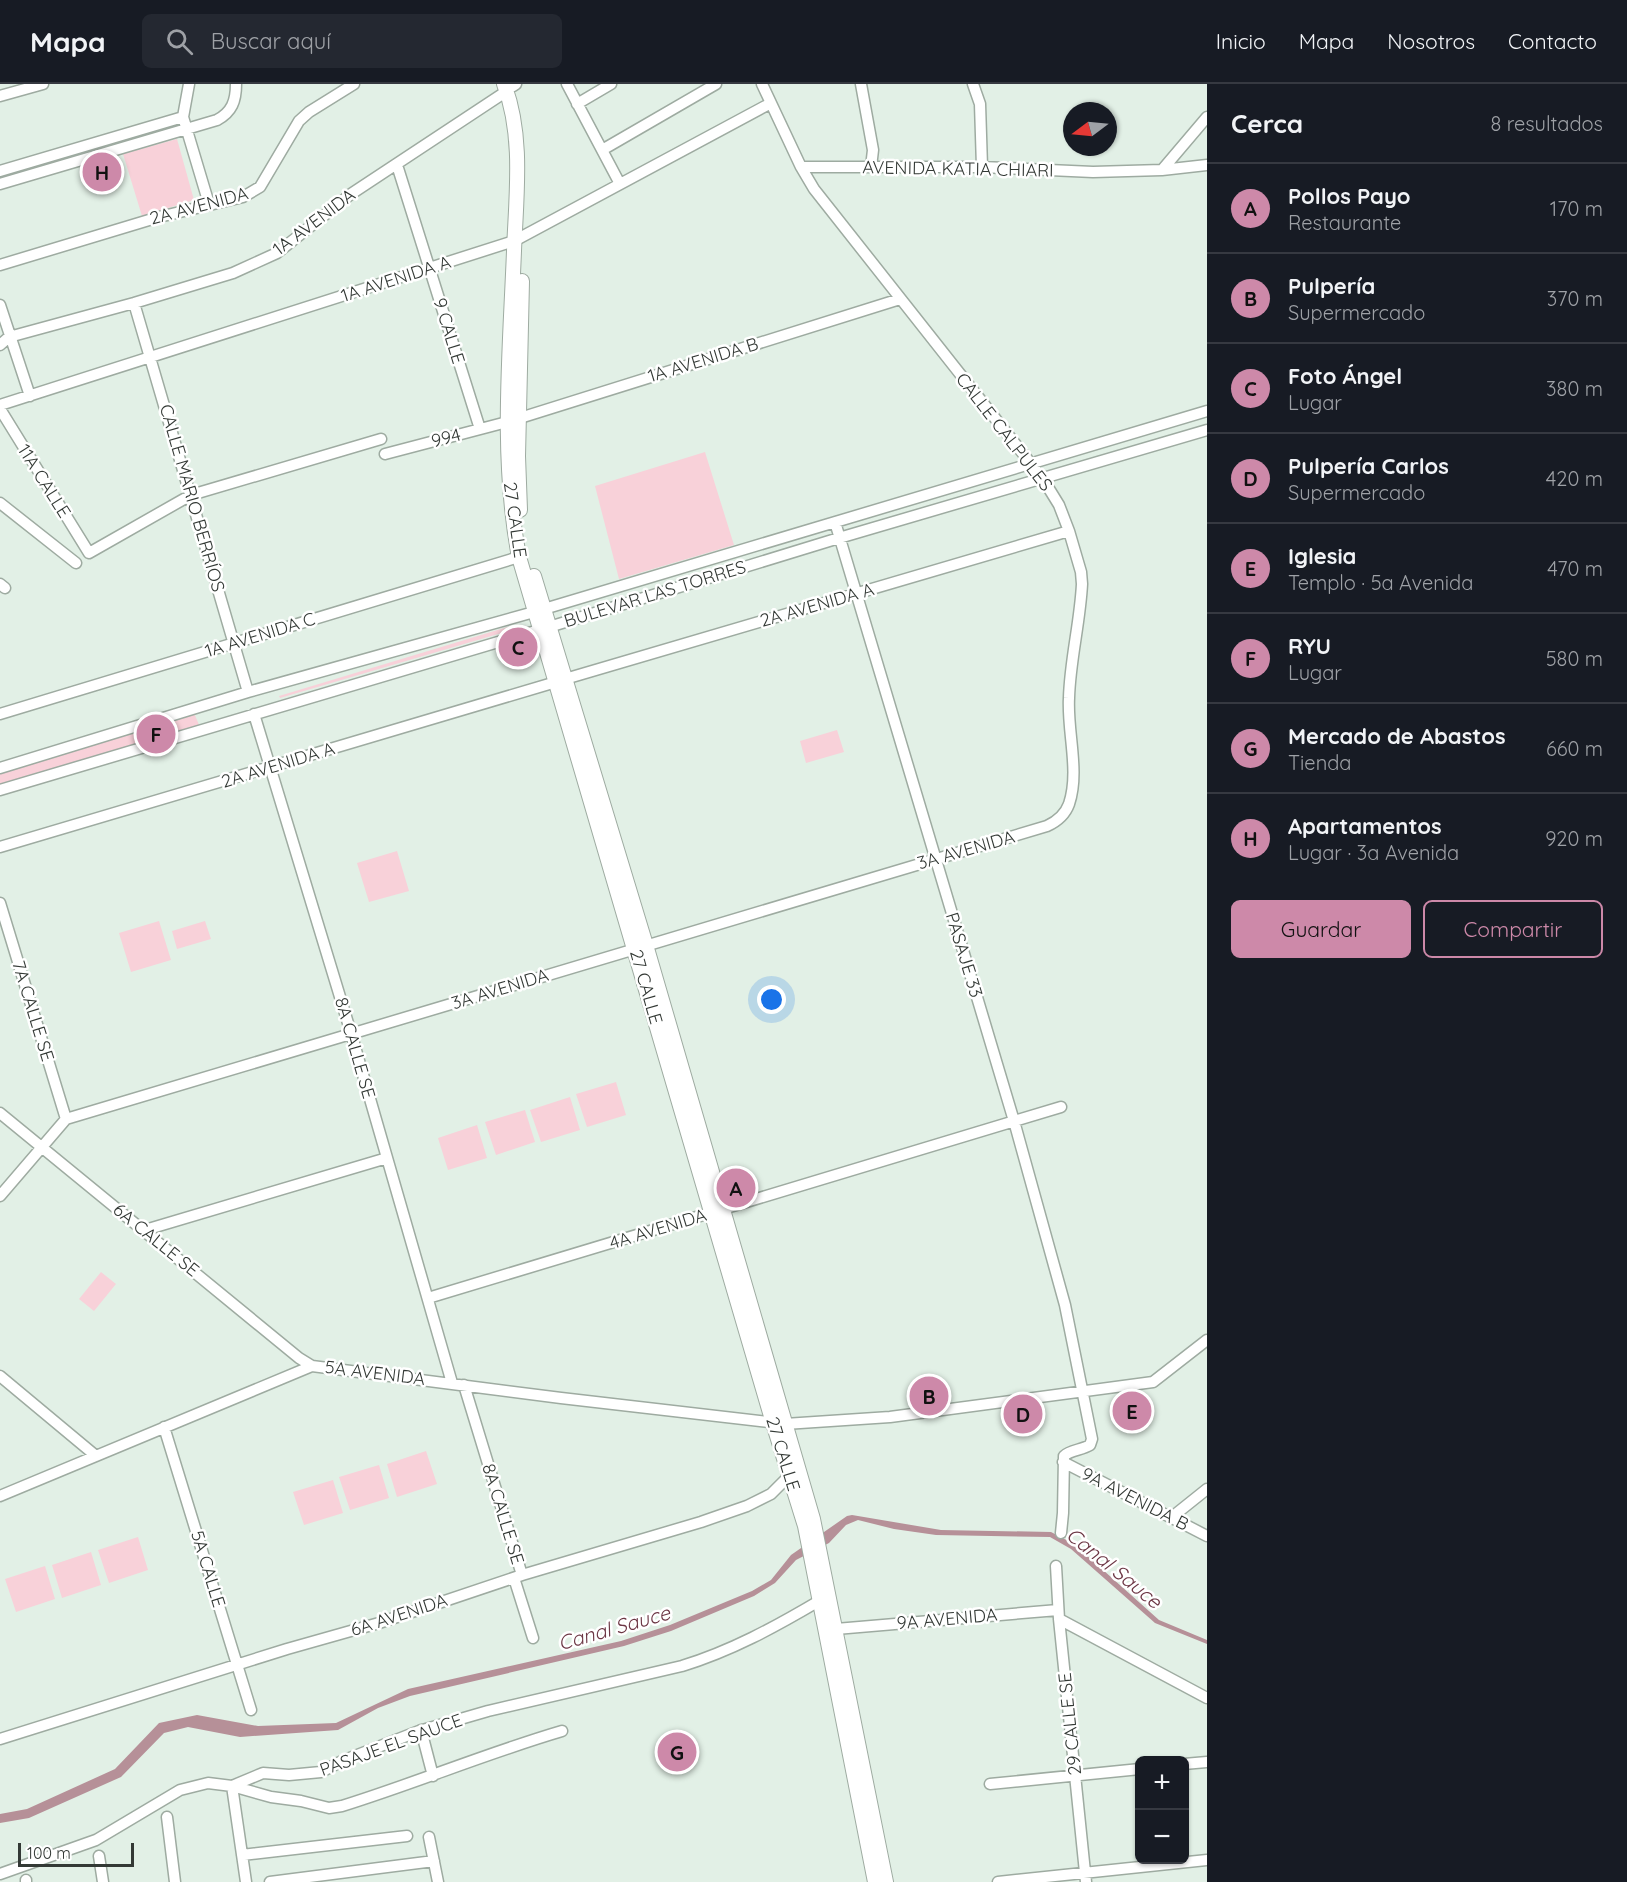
<!DOCTYPE html>
<html lang="es">
<meta charset="utf-8">
<style>
body{margin:0;font-family:Quicksand,sans-serif;background:#242831;color:#f1f3f6}
.controls{position:absolute;right:18px;bottom:18px;display:grid;overflow:hidden;border-radius:9px;box-shadow:0 2px 4px #0004}
.controls button{width:54px;height:54px;display:grid;place-items:center;padding:0;border:0;border-bottom:2px solid #363941;background:#171b24;color:#f1f3f6;font:30px sans-serif}
.compass{position:absolute;left:1063px;top:18px;width:54px;height:54px;border-radius:50%;background:#171b24;box-shadow:0 2px 4px #0004;rotate:254deg}
.scale{position:absolute;left:18px;bottom:15px;width:116px;box-sizing:border-box;padding-left:6px;border:3px solid #333935;border-top:0;font-size:16px;line-height:21px;white-space:nowrap;color:#333935;-webkit-text-stroke:4px #fff;paint-order:stroke}
.you{position:absolute;left:772px;top:916px;width:21px;height:21px;margin:-15px;border:4px solid #fff;border-radius:50%;background:#1a73e8;box-shadow:0 0 0 9px #1a73e833}
.badge{display:grid;place-items:center;width:39px;height:39px;border-radius:50%;background:#cd89a9;color:#111;font-size:20px;font-weight:700}
.pin{position:absolute;translate:-50% -50%;border:3px solid #fff;box-shadow:0 2px 6px #0006}
.list{margin:0;padding:0;list-style:none}
h2{display:flex;justify-content:space-between;align-items:center;height:78px;margin:0;padding:0 24px;font-size:26px}
h2 small{font-size:20px;font-weight:400;color:#9ea1a6}
.list li{display:grid;grid-template-columns:39px 1fr auto;gap:18px;align-items:center;box-sizing:border-box;height:90px;padding:0 24px;border-top:2px solid #363941}
.list b{display:block;font-size:22px;white-space:nowrap}
.list p{margin:0;font-size:20px;white-space:nowrap;color:#9ea1a6}
.list em{font-size:20px;font-style:normal;color:#9ea1a6}
.actions{display:flex;gap:12px;padding:18px 24px}
.actions a{flex:1;padding:14px 0;border:2px solid #cd89a9;border-radius:9px;text-align:center;font-size:21px;color:#cd89a9}
.actions .main{background:#cd89a9;color:#111}
.icon{flex:none;width:33px;height:33px;fill:none;stroke:currentColor;stroke-width:2;stroke-linecap:round;stroke-linejoin:round}
.map{position:relative;flex:none;width:1207px;height:1798px;overflow:hidden}
header{display:flex;align-items:center;gap:36px;box-sizing:border-box;height:84px;padding:0 30px;background:#171b24;border-bottom:2px solid #363941}
header strong{font-size:28px}
nav{display:flex;gap:33px;margin-inline-start:auto;font-size:21px}
.search{width:420px;height:54px;background:#242831;display:flex;align-items:center;gap:15px;box-sizing:border-box;padding:0 21px;border-radius:9px;color:#9ea1a6;font-size:22px}
main{display:flex}
aside{flex:1;background:#171b24}
.map>svg:first-child{display:block}
.green{fill:#f8d1d9}
.water{fill:#b69098}
.lines{fill:none;stroke-linecap:round;stroke-linejoin:round}
.minor-casing{stroke:#9eaba1;stroke-width:13}
.major-casing{stroke:#9eaba1;stroke-width:16}
.minor{stroke:#fff;stroke-width:10}
.major{stroke:#fff;stroke-width:14}
.labels{text-anchor:middle;stroke-width:5;stroke-linejoin:round;paint-order:stroke}
.street-label{font-size:18px;fill:#333935;stroke:#fff}
.water-label{font-size:20px;font-style:italic;fill:#6c3644;stroke:#fff}
</style>
<header>
<strong>Mapa</strong>
<div class="search"><svg class="icon" aria-label="search" viewBox="0 0 24 24"><circle cx="10" cy="10" r="6"/><path d="M15 15l6 6"/></svg>Buscar aquí</div>
<nav><a>Inicio</a><a>Mapa</a><a>Nosotros</a><a>Contacto</a></nav>
</header>
<main>
<div class="map">
<svg width="1207" height="1798" viewBox="0 0 1207 1798">
<rect width="100%" height="100%" fill="#e2f0e6"/>
<!-- green -->
<path class="green" d="M177,55l17,61 -52,16 -19,-62z
M705,368l29,93 -115,34 -24,-93z
M511,542l1,4 -232,68 -1,-2z
M194,629l6,14 -200,58v-12z
M837,646l7,22 -38,11 -6,-22z
M397,767l12,40 -40,11 -12,-39z
M159,837l12,39 -40,12 -12,-39z
M205,837l6,18 -34,10 -5,-18z
M616,998l10,33 -39,12 -11,-33z
M570,1013l10,33 -39,12 -11,-32z
M525,1026l10,32 -39,13 -11,-33z
M477,1041l10,33 -39,12 -10,-32z
M101,1188l15,12 -22,27 -15,-12z
M426,1367l11,33 -40,13 -10,-33z
M379,1381l10,33 -39,12 -11,-33z
M333,1396l10,33 -39,12 -11,-33z
M138,1453l10,33 -39,13 -11,-33z
M91,1468l10,33 -39,13 -10,-33z
M45,1482l10,33 -39,13 -11,-33z"/>
<!-- water -->
<path class="water" d="M852,1431l89,15 110,2 23,12 85,76 48,20v4l-52,-21 -84,-74 -21,-12 -114,-2 -42,-6 -36,-9 -12,5 -17,18 -33,17 -21,23 -21,13 -83,35 -47,15 -214,50 -32,12 -40,22 -98,7 -52,-10 -24,6 -43,44 -92,41 -29,5v-9l27,-5 88,-40 44,-46 38,-8 61,11 78,-3 72,-34 213,-48 49,-16 82,-34 19,-11 20,-25 56,-39z"/>
<g class="lines">
<defs>
<path id="minor" d="M189,0l-6,33 26,87
M567,0l53,100
M861,0l12,66 -2,17
M973,0l7,20 2,63
M513,2l3,-2
M0,12l43,-12
M577,20l34,-20
M602,66l114,-66
M397,81l83,264
M801,83h181l111,5 69,-2 45,-5
M1162,86l45,-53
M0,87l183,-54
M0,100l217,-64c15,-8 19,-19 19,-36
M0,181l159,-48 84,-20 17,-10 39,-66 10,-9 45,-28
M134,219l114,389
M0,221l30,91
M0,261l9,-8 125,-34 99,-30 44,-20 74,-59 156,-103
M0,321l514,-164 257,-138
M0,325l89,144 102,-58 190,-56
M385,370l122,-32 393,-123
M0,419l76,60
M835,438l179,599 51,184 27,134 -2,6c-8,5 -20,5 -26,11l-1,57 -2,20
M0,500l5,4
M565,595l504,-148
M0,630l519,-157
M254,630l97,319 101,350
M0,684l248,-76 286,-80 673,-201
M0,706l549,-163 290,-89 368,-108
M0,763l556,-165
M0,819l66,216
M0,1029l299,245 13,8
M0,1112l66,-77 981,-293c11,-5 18,-11 22,-22 11,-33 -2,-72 0,-106 1,-38 11,-75 13,-114l-1,-12 -12,-41 -10,-26 -16,-26 -229,-290 -13,-22 -39,-83
M145,1146l242,-72
M428,1214l633,-191
M0,1292l96,80
M464,1301l58,190
M164,1343l87,283
M1063,1378l144,74
M0,1412l312,-130 249,32 224,26 105,-7 263,-35 54,-42
M1172,1433l35,-28
M1056,1482l3,53 27,263
M514,1494l19,60
M1059,1535l148,79
M836,1545l222,-19
M421,1646l12,46
M0,1655l287,-90 92,-26 143,-48 179,-53 46,-16 24,-12 19,-19
M1184,1680l23,-2
M990,1700l150,-15
M167,1733l8,65
M429,1753l9,45
M242,1771l165,-19
M99,1772l4,26
M0,1790l96,-34 84,-50 28,-7 24,3 31,-13 26,2 32,-3 21,-11 77,-30 69,-20 194,-45c49,-15 93,-39 137,-65
M26,1796v2
M246,1798l-14,-96 39,11 30,4 28,7 13,-2c74,-23 145,-53 220,-75
M270,1798l164,-21
M998,1798l209,-22"/>
<path id="major" d="M504,0c20,52 12,113 10,167 -4,102 -14,205 5,306l254,866 32,103 70,356
M520,426l-2,-54 4,-175
M534,492l112,369 167,574 73,363"/>
</defs>
<!-- minor casing -->
<use href="#minor" class="minor-casing"/>
<!-- major casing -->
<use href="#major" class="major-casing"/>
<!-- minor -->
<use href="#minor" class="minor"/>
<!-- major -->
<use href="#major" class="major"/>
</g>
<g class="labels">
<!-- street labels -->
<g class="street-label">
<text transform="translate(958 85) rotate(1)" y="6">AVENIDA KATIA CHIARI</text>
<text transform="translate(199 122) rotate(-15)" y="6">2A AVENIDA</text>
<text transform="translate(314 138) rotate(-37)" y="6">1A AVENIDA</text>
<text transform="translate(396 195) rotate(-18)" y="6">1A AVENIDA A</text>
<text transform="translate(449 247) rotate(73)" y="6">9 CALLE</text>
<text transform="translate(703 276) rotate(-17)" y="6">1A AVENIDA B</text>
<text transform="translate(1004 348) rotate(52)" y="6">CALLE CALPULES</text>
<text transform="translate(446 354) rotate(-15)" y="6">994</text>
<text transform="translate(44 397) rotate(58)" y="6">11A CALLE</text>
<text transform="translate(192 414) rotate(74)" y="6">CALLE MARIO BERRÍOS</text>
<text transform="translate(515 436) rotate(82)" y="6">27 CALLE</text>
<text transform="translate(655 510) rotate(-17)" y="6">BULEVAR LAS TORRES</text>
<text transform="translate(817 521) rotate(-16)" y="6">2A AVENIDA A</text>
<text transform="translate(260 551) rotate(-17)" y="6">1A AVENIDA C</text>
<text transform="translate(278 681) rotate(-17)" y="6">2A AVENIDA A</text>
<text transform="translate(966 766) rotate(-16)" y="6">3A AVENIDA</text>
<text transform="translate(964 871) rotate(73)" y="6">PASAJE 33</text>
<text transform="translate(646 903) rotate(74)" y="6">27 CALLE</text>
<text transform="translate(500 905) rotate(-17)" y="6">3A AVENIDA</text>
<text transform="translate(33 927) rotate(73)" y="6">7A CALLE SE</text>
<text transform="translate(355 964) rotate(74)" y="6">8A CALLE SE</text>
<text transform="translate(658 1145) rotate(-17)" y="6">4A AVENIDA</text>
<text transform="translate(156 1156) rotate(39)" y="6">6A CALLE SE</text>
<text transform="translate(375 1289) rotate(7)" y="6">5A AVENIDA</text>
<text transform="translate(783 1370) rotate(73)" y="6">27 CALLE</text>
<text transform="translate(1135 1415) rotate(27)" y="6">9A AVENIDA B</text>
<text transform="translate(503 1430) rotate(73)" y="6">8A CALLE SE</text>
<text transform="translate(208 1485) rotate(73)" y="6">5A CALLE</text>
<text transform="translate(399 1531) rotate(-18)" y="6">6A AVENIDA</text>
<text transform="translate(947 1535) rotate(-5)" y="6">9A AVENIDA</text>
<text transform="translate(1070 1640) rotate(-96)" y="6">29 CALLE SE</text>
<text transform="translate(391 1661) rotate(-20)" y="6">PASAJE EL SAUCE</text>
</g>
<!-- water labels -->
<g class="water-label">
<text transform="translate(1114 1484) rotate(39)" y="7">Canal Sauce</text>
<text transform="translate(614 1544) rotate(-16)" y="7">Canal Sauce</text>
</g>
</g>
</svg>
<div class="controls">
<button>+</button>
<button>−</button>
</div>
<svg class="compass" viewBox="-18 -18 36 36"><path d="M0-13l5 13h-10z" fill="#e53935"/><path d="M0 13l5-13h-10z" fill="#9ea1a6"/></svg>
<div class="scale">100 m</div>
<div class="you"></div>
<div class="pin badge" style="left:736px;top:1104px">A</div>
<div class="pin badge" style="left:929px;top:1312px">B</div>
<div class="pin badge" style="left:518px;top:563px">C</div>
<div class="pin badge" style="left:1023px;top:1330px">D</div>
<div class="pin badge" style="left:1132px;top:1327px">E</div>
<div class="pin badge" style="left:156px;top:650px">F</div>
<div class="pin badge" style="left:677px;top:1668px">G</div>
<div class="pin badge" style="left:102px;top:88px">H</div>
</div>
<aside>
<h2>Cerca<small>8 resultados</small></h2>
<ul class="list">
<li><span class="badge">A</span><div><b>Pollos Payo</b><p>Restaurante</p></div><em>170 m</em></li>
<li><span class="badge">B</span><div><b>Pulpería</b><p>Supermercado</p></div><em>370 m</em></li>
<li><span class="badge">C</span><div><b>Foto Ángel</b><p>Lugar</p></div><em>380 m</em></li>
<li><span class="badge">D</span><div><b>Pulpería Carlos</b><p>Supermercado</p></div><em>420 m</em></li>
<li><span class="badge">E</span><div><b>Iglesia</b><p>Templo · 5a Avenida</p></div><em>470 m</em></li>
<li><span class="badge">F</span><div><b>RYU</b><p>Lugar</p></div><em>580 m</em></li>
<li><span class="badge">G</span><div><b>Mercado de Abastos</b><p>Tienda</p></div><em>660 m</em></li>
<li><span class="badge">H</span><div><b>Apartamentos</b><p>Lugar · 3a Avenida</p></div><em>920 m</em></li>
</ul>
<div class="actions"><a class="main">Guardar</a><a>Compartir</a></div>
</aside>
</main>
